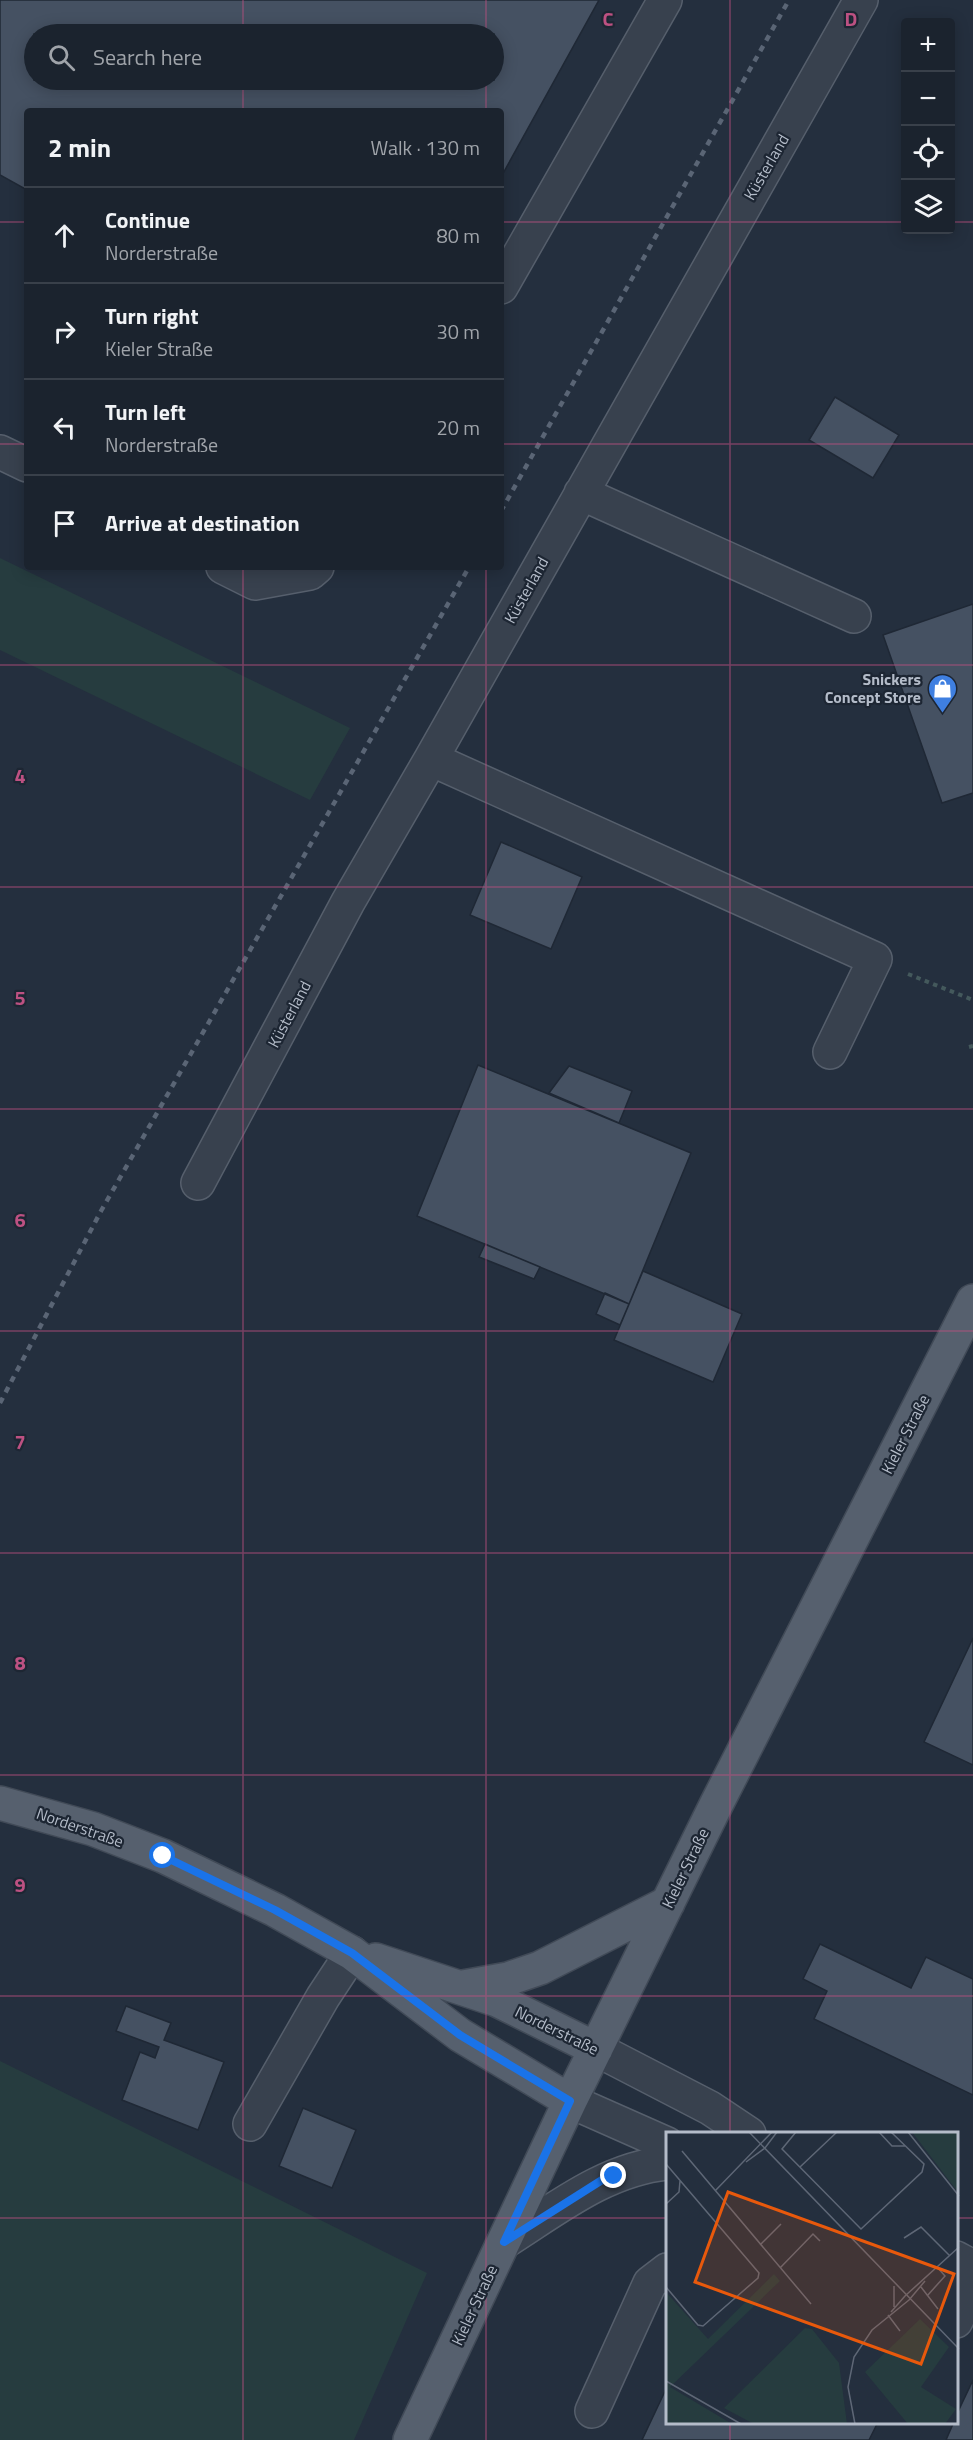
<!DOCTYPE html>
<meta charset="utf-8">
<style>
body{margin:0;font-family:"Titillium Web",sans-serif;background:#282f3a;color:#f1f3f6}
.controls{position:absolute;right:18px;top:18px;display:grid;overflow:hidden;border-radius:6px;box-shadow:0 3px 15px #0003}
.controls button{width:54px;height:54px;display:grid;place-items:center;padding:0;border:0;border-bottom:2px solid #39404a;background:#1b232e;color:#f1f3f6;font:30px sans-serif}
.stop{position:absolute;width:18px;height:18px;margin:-14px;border:4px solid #1a73e8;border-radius:50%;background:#fff}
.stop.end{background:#1a73e8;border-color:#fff;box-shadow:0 2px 6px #0008}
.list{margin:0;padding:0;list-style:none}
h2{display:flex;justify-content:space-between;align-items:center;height:78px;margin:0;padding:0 24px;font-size:26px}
h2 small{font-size:20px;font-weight:400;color:#a0a4aa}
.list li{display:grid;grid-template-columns:39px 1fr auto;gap:18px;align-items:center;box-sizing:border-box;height:96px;padding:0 24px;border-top:2px solid #39404a}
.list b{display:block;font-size:22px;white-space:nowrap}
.list p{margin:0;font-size:20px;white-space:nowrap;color:#a0a4aa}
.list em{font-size:20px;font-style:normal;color:#a0a4aa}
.icon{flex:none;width:33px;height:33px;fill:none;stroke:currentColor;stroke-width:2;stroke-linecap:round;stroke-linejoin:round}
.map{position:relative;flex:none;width:973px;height:2440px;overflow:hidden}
.search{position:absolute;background:#1b232e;box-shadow:0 3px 15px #0003;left:24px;top:24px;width:480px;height:66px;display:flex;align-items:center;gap:15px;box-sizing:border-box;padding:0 21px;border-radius:33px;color:#a0a4aa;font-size:22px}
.panel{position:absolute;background:#1b232e;box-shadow:0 3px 15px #0003;left:24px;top:108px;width:480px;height:462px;border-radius:6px}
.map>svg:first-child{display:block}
.green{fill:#263c3f}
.building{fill:#455162;stroke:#1f2835;stroke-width:1.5;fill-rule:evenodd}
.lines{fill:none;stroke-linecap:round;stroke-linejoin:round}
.minor-casing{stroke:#565f6c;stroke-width:36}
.major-casing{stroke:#414a57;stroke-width:36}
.path{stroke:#44595c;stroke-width:4;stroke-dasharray:4.5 4.5;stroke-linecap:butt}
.minor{stroke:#38414e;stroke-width:33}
.major{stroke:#56606e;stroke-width:33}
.rail{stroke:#5a6575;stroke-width:4.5;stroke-dasharray:6 6;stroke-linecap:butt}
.route{stroke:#1a73e8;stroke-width:8}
.grid{fill:none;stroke:#bd5182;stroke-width:1.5;stroke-opacity:0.55}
.labels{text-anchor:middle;stroke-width:4.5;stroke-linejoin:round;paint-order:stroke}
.street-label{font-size:16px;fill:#b4bcc9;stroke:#1d2633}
.poi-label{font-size:16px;font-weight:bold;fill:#b4bcc9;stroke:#1d2633;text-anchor:end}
.inset-road{fill:none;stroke:#5e6776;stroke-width:1.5}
.view{fill:#e8590c;fill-opacity:0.15;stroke:#e8590c;stroke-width:3}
.inset-edge{fill:none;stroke:#b4bcc9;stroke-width:3}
.grid-label{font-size:20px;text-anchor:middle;font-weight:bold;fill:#bd5182;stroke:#1d2633;stroke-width:4.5;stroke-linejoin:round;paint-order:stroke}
</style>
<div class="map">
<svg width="973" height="2440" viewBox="0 0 973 2440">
<rect width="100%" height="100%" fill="#242f3e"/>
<!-- green -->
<path class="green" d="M0,558l350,170 -40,72 -310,-150z
M0,2061l427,212 -73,167h-354z"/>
<!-- building -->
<path class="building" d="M0,0h599l-98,177v-66h-474v79l-27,-15zM34,34h460v46h-460z
M835,397l64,38 -26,43 -64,-38z
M973,604v189l-31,10 -59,-168z
M501,842l81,35 -31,72 -81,-34z
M478,1065l213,88 -62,151 -212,-88z
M569,1066l63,25 -13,32 -70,-30z
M485,1244l55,23 -6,12 -55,-22z
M643,1271l99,43 -29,68 -99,-42z
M605,1293l24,11 -9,21 -24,-11z
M973,1638v127l-49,-23z
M820,1944l91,44 15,-31 47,22v116l-159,-76 13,-28 -24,-12z
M126,2006l45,17 -7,17 60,22 -26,68 -76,-30 18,-48 15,6 4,-11 -43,-16z
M303,2108l53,22 -24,58 -53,-22z
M973,2380v60h-27l7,-16h3v-8z
M667,2387v37h210l-8,16h-227z"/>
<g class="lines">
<defs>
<path id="minor" d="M501,287l164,-287
M0,452l27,13
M581,493l273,123
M223,567l32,16 55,-10 7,-6
M431,759l444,200 -45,93
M198,1183l150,-281 83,-143 430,-759
M596,2049l114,59 39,26
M570,2101l97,43
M250,2124l73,-127 29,-44
M504,2242c51,-32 101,-73 163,-79
M956,2258l17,9
M956,2321l17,-35
M592,2411l58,-128 17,-13"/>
<path id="major" d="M0,1803l93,26 70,27 112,54 77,43 108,82 110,66
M376,1960l121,40 99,49
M463,1987l45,-8 32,-11 128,-65
M410,2440l160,-339 146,-296 257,-504"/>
</defs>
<!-- minor casing -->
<use href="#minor" class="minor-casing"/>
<!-- major casing -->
<use href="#major" class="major-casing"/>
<!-- path -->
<path class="path" d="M908,974l65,26
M969,1047l4,-1"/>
<!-- minor -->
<use href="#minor" class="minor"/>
<!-- major -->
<use href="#major" class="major"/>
<!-- rail -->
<path class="rail" d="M501,511l288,-511
M0,1403l101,-192 368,-644"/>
</g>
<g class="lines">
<!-- route -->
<path class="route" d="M163,1856l112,54 77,43 108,82 110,66 -66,141 98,-62 12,-4"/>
</g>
<!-- grid -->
<path class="grid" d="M243,0v34M486,0v34M730,0v2134M243,80v31M486,80v31M0,222h27M501,222h405M950,222h23M0,444h27M501,444h472M243,567v1873M486,567v1873M0,665h973M0,887h973M0,1109h973M0,1331h973M0,1553h973M0,1775h973M0,1996h973M0,2218h667M956,2218h17M730,2424v16"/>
<!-- icons -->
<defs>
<symbol id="shop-pin" viewBox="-11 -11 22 30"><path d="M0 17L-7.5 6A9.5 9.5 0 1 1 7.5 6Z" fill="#3f7fe0" stroke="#1d2633"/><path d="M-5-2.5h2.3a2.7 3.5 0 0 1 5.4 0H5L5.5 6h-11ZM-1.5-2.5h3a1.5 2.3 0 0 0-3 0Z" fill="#fff"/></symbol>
</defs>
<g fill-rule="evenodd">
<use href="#shop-pin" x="926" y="672" width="33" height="45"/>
</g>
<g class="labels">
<!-- street labels -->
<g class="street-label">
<text transform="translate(766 167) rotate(-60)" y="6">Küsterland</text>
<text transform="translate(526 590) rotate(-61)" y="6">Küsterland</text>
<text transform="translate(289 1014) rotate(-62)" y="6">Küsterland</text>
<text transform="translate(905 1434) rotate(-63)" y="6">Kieler Straße</text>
<text transform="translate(80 1827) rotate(19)" y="6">Norderstraße</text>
<text transform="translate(685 1868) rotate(-64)" y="6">Kieler Straße</text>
<text transform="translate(557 2030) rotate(26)" y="6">Norderstraße</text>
<text transform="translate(474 2305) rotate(-65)" y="6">Kieler Straße</text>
</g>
<!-- poi labels -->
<g class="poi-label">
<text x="921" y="685">Snickers<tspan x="921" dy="18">Concept Store</tspan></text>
</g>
</g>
<!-- overview -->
<g transform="translate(666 2132)">
<rect width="292" height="292" fill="#242f3e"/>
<path d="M246,0h46v59l-4,-4zM108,142l6,7 -110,106 62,37h-66v-132l42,47zM254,187l29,28 -28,40 35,22 -11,15h-37l-43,-52zM139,196l7,1 27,34 8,61h-93l-30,-16z" fill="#263c3f"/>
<path class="inset-road" d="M83,0l210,217M130,0l-14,17 79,80 61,-57 2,-8 -33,-32M213,0l13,14h13M242,0l51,64M16,19l129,153M80,30l19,-14 12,-16M0,32l93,109 -1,5 -55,48 -5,-1 -32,-38M134,35l37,-35M49,59l57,-59M0,72l13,-12 1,-11M238,106l17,-11 29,29M94,113l21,-21M114,136l33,-34 7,7M228,154v21M255,155l17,22M239,164l54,-49M261,164l18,-20 -7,-8M243,168l16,-19M225,180l14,-16M222,183l12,16M0,249l75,43M189,292l-7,-37 6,-30 18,-27 37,-30"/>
<path class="view" d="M62,60l226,82 -33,90 -226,-82z"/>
<rect width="292" height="292" class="inset-edge"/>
</g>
<g class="grid-label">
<text x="608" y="26">C</text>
<text x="851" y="26">D</text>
<text x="20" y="783">4</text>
<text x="20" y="1005">5</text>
<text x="20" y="1227">6</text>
<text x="20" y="1449">7</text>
<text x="20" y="1670">8</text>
<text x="20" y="1892">9</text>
</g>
</svg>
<div class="controls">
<button>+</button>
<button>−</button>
<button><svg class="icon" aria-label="locate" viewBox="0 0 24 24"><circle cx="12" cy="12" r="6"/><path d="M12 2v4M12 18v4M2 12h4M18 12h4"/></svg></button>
<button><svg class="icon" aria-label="layers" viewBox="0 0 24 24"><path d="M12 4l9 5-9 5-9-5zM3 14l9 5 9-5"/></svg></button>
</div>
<div class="stop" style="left:163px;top:1856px"></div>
<div class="stop end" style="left:614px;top:2176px"></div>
<div class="search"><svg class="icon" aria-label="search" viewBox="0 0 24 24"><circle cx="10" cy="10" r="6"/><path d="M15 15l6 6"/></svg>Search here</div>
<section class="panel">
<h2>2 min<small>Walk · 130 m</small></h2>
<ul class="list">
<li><svg class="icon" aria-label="ahead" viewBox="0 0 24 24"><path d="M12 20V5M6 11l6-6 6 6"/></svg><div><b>Continue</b><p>Norderstraße</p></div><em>80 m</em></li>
<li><svg class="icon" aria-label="right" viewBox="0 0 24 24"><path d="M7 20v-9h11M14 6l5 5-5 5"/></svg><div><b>Turn right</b><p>Kieler Straße</p></div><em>30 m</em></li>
<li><svg class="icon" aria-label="left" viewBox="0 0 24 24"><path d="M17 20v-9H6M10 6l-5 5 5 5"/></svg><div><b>Turn left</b><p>Norderstraße</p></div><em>20 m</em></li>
<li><svg class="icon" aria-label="arrive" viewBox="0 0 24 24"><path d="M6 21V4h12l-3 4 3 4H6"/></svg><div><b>Arrive at destination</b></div></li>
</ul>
</section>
</div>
